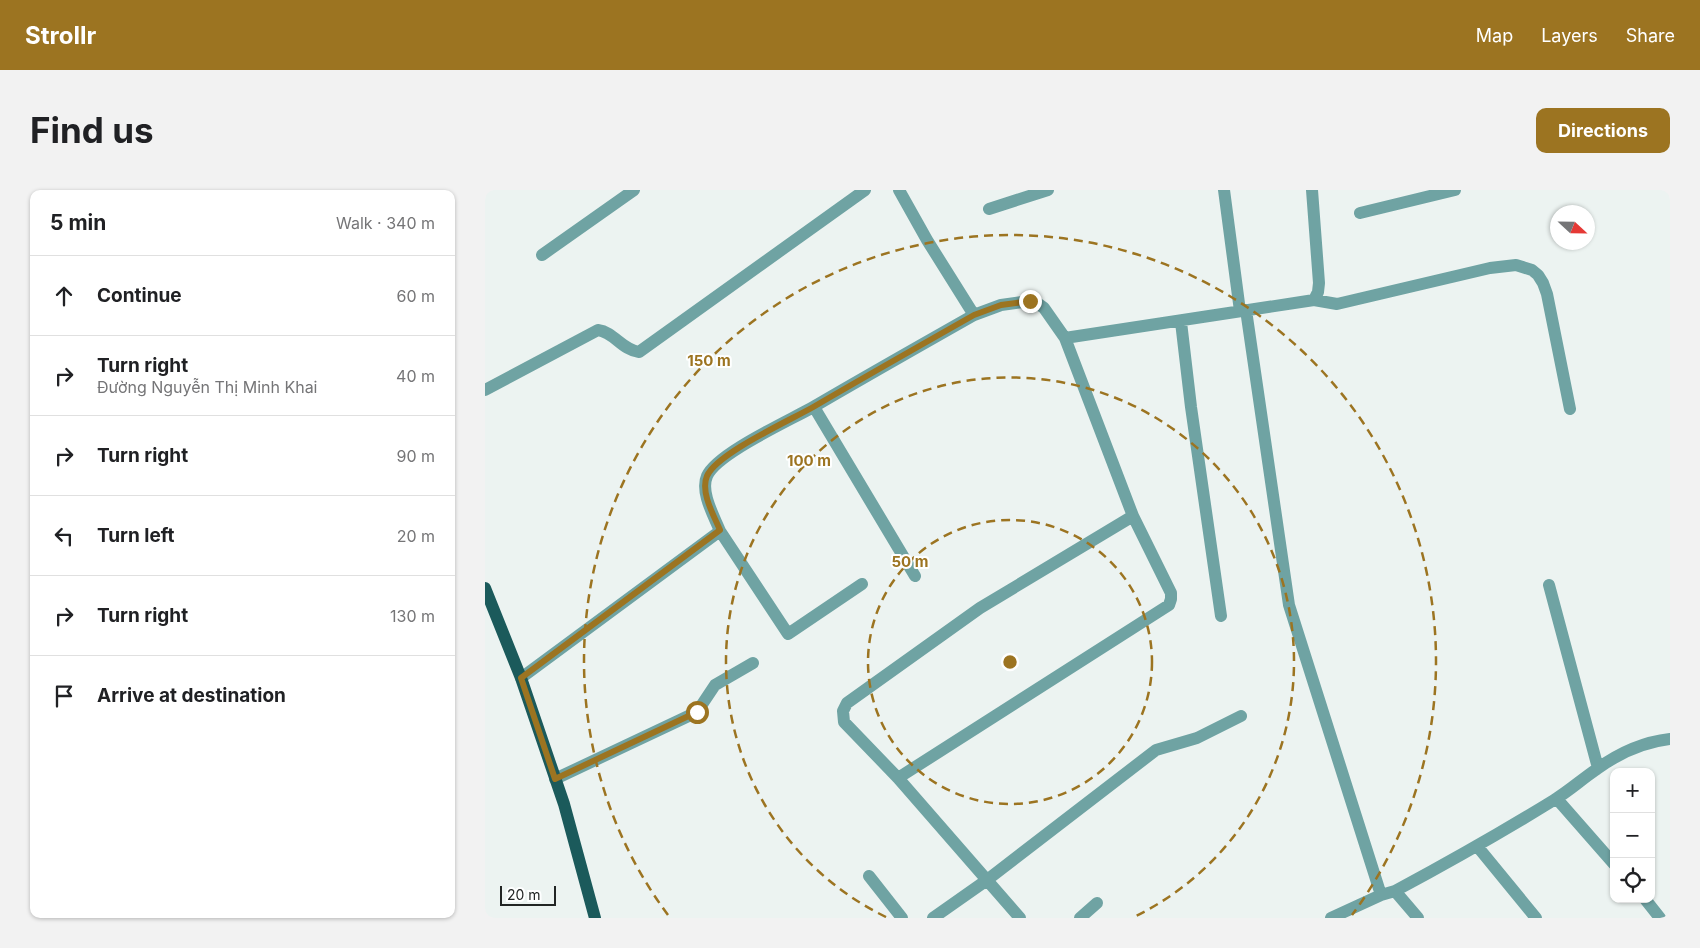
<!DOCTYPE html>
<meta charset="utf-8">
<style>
body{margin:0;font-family:Inter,sans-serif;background:#f2f2f2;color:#202124}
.controls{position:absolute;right:15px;bottom:15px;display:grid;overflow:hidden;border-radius:10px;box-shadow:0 1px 4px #0004}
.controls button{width:45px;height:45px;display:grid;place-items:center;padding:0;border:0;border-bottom:1px solid #e0e0e0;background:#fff;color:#202124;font:25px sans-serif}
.compass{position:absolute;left:1065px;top:15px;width:45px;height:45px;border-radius:50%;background:#fff;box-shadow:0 1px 4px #0004;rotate:112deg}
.scale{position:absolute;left:15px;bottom:12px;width:56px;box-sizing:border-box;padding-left:5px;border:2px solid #222524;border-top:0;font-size:14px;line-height:18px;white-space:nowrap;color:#222524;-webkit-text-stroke:4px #feffff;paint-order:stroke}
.stop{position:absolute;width:15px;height:15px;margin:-11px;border:4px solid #9c7421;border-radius:50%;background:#fff}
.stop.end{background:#9c7421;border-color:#fff;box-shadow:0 1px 5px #0008}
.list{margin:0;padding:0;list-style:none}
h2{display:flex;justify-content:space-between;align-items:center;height:65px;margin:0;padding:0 20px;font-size:21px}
h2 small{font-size:16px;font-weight:400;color:#757577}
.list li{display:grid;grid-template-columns:32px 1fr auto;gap:15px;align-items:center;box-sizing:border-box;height:80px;padding:0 20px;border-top:1px solid #e0e0e0}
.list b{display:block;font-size:19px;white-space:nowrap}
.list p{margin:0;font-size:16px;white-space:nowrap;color:#757577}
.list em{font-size:16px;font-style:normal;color:#757577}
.icon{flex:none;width:28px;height:28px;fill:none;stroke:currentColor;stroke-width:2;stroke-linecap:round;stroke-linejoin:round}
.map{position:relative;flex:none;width:1185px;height:728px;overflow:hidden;border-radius:10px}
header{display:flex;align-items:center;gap:30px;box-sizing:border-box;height:70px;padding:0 25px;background:#9c7421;color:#fff}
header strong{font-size:24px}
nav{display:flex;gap:28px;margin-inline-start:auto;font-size:18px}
.intro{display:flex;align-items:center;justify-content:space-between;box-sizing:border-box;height:120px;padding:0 30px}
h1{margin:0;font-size:35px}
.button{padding:12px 22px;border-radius:10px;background:#9c7421;color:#fff;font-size:18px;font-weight:700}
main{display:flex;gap:30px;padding:0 30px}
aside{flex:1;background:#fff;border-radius:10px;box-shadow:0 1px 4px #0004}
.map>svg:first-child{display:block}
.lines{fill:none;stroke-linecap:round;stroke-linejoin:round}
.minor{stroke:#6fa3a3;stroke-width:12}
.major{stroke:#1b5a5b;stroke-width:12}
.route{stroke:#9c7421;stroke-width:6}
.ring{fill:none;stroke:#9c7421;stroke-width:2.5;stroke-dasharray:9 6}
.centre{fill:#9c7421;stroke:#feffff;stroke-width:2.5}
.ring-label{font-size:15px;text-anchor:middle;font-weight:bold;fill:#9c7421;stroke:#feffff;stroke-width:4;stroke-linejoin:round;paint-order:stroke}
</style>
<header>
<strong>Strollr</strong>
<nav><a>Map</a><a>Layers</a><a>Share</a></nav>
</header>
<div class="intro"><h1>Find us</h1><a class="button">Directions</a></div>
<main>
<aside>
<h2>5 min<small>Walk · 340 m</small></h2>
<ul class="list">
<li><svg class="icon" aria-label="ahead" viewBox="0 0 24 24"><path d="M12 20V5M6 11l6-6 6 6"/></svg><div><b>Continue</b></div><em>60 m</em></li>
<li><svg class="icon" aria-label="right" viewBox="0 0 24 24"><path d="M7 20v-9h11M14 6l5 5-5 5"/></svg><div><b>Turn right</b><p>Đường Nguyễn Thị Minh Khai</p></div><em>40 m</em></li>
<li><svg class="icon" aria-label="right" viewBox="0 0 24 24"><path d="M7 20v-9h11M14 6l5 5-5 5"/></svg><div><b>Turn right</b></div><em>90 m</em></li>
<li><svg class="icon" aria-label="left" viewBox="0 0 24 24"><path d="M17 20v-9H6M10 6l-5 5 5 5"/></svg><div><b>Turn left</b></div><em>20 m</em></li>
<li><svg class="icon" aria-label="right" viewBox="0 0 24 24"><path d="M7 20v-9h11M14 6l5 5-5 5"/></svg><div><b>Turn right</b></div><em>130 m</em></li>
<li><svg class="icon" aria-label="arrive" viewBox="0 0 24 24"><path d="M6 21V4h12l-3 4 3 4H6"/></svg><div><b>Arrive at destination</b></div></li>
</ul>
</aside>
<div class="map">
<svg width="1185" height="728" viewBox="0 0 1185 728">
<rect width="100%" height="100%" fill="#ecf3f1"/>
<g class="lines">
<!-- minor -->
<path class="minor" d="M414,0l28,50 47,75
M739,0l16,121
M504,19l59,-19
M875,23l95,-23
M57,65l92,-65
M829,110l23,4 153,-36 26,-3 16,5 6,5 5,8 4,11 23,115
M761,120l43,295 92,290
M696,132l10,85 30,209
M580,148l249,-38 4,-8 1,-9 -7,-93
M0,200l113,-60c16,2 24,20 41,22l226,-162
M329,217l101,169
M235,341l68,103 74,-50
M1064,395l49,183
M36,488l199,-147c-6,-15 -20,-39 -13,-55 10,-23 84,-56 108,-70 53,-31 106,-61 159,-91l27,-10 29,-4 7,2 7,5 21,30 68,178 38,77v6l-2,6 -271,173
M70,589l142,-67 18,-27 38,-22
M1072,609l57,65
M992,656l59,72
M384,686l33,42
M910,701l23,27
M1160,709l15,19
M448,728l54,-38 169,-130 41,-12 44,-22
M535,728l-122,-140 -54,-56 -1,-11 4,-8 133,-95 153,-92
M595,728l17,-15
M846,728l50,-23 14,-4c54,-29 107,-59 159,-91 15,-9 28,-21 43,-31 22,-16 46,-27 73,-30"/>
<!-- major -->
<path class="major" d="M0,398l36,90 43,126 31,114"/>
</g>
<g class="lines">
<!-- route -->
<path class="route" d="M212,522l-142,67 -34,-101 199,-148c-6,-14 -20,-38 -13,-54 10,-23 84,-56 108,-70 53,-31 106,-61 159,-91l27,-10 29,-4"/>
</g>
<!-- distance rings -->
<g class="ring">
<circle cx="525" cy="472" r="142"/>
<path d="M401 727A284 284 0 1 1 649 727"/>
<path d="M183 725A426 426 0 1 1 867 725"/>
</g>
<circle cx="525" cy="472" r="8" class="centre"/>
<g class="ring-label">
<text x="224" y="176">150 m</text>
<text x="324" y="276">100 m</text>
<text x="425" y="377">50 m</text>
</g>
</svg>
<div class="controls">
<button>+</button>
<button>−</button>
<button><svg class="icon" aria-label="locate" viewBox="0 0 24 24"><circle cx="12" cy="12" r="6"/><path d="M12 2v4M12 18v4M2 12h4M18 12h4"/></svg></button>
</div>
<svg class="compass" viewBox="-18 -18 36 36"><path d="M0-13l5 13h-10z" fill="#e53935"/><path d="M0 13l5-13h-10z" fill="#757577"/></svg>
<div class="scale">20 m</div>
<div class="stop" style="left:212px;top:522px"></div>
<div class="stop end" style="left:545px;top:111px"></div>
</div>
</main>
